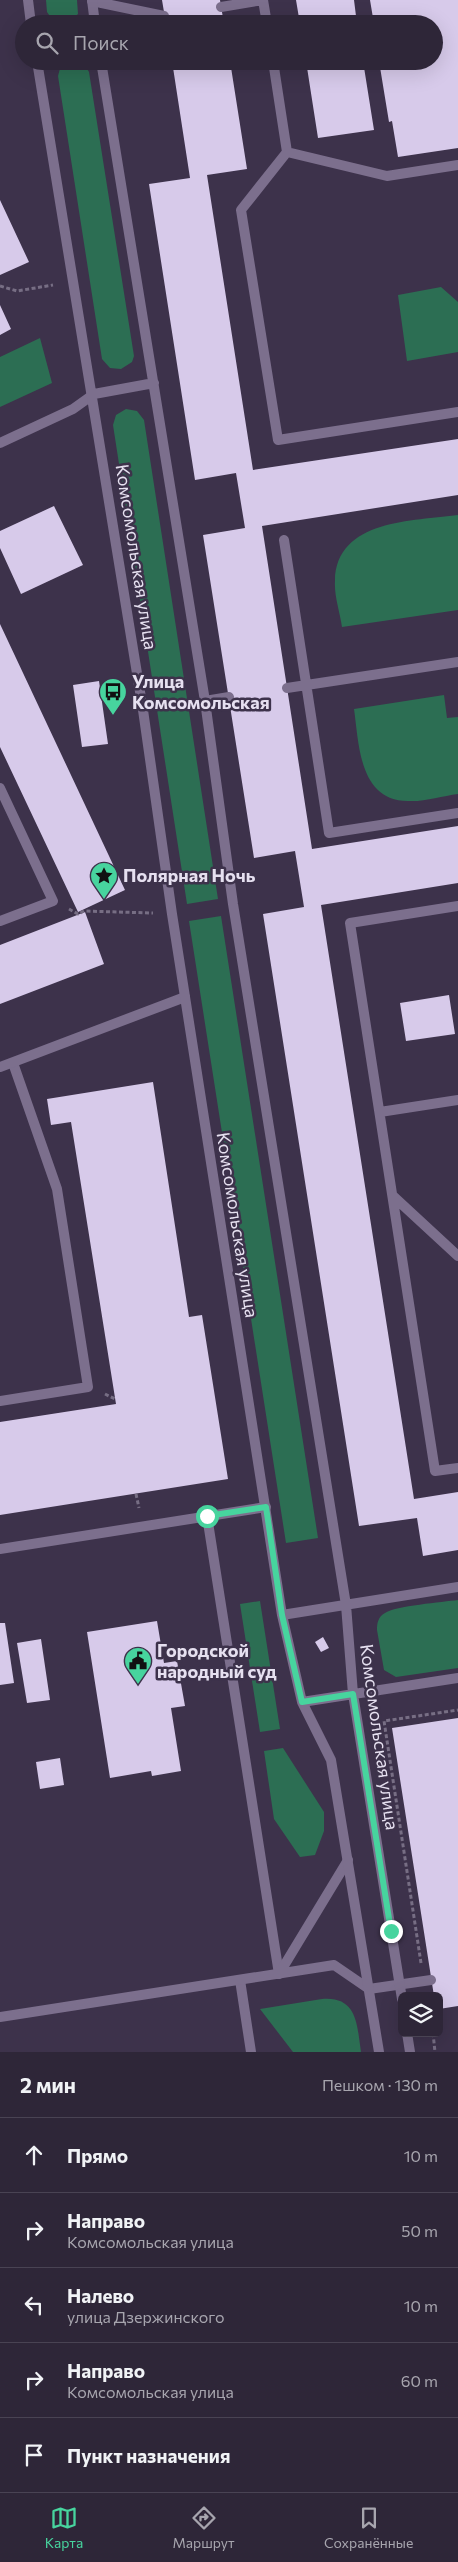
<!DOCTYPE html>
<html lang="ru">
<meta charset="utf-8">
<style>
body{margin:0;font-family:Commissioner,sans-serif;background:#3a3243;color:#f1f3f6}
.controls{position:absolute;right:15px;bottom:15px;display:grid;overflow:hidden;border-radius:8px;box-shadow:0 5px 20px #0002}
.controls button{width:45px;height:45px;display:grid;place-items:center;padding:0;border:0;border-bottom:1px solid #494353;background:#2e2638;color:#f1f3f6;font:25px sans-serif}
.stop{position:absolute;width:15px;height:15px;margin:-11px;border:4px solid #47d49e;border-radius:50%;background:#fff}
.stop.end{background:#47d49e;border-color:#fff;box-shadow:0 1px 5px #0008}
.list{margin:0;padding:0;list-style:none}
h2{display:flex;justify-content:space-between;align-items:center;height:65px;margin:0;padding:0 20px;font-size:21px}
h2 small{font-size:16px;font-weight:400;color:#a7a5ae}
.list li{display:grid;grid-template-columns:32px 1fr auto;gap:15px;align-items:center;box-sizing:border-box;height:75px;padding:0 20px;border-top:1px solid #494353}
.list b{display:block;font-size:19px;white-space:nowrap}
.list p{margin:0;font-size:16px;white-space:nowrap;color:#a7a5ae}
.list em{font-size:16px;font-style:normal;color:#a7a5ae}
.icon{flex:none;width:28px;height:28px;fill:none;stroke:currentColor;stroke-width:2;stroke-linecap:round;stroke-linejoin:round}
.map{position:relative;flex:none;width:458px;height:2052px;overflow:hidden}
.search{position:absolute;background:#2e2638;box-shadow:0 5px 20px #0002;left:15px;right:15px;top:15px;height:55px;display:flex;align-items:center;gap:12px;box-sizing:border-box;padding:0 18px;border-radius:28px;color:#a7a5ae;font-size:19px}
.sheet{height:440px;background:#2e2638}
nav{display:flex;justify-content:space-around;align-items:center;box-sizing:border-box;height:70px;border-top:1px solid #494353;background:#2e2638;font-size:14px;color:#a7a5ae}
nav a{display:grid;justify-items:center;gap:2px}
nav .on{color:#47d49e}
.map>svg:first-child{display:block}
.green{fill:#2c6e53}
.building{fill:#d7caea}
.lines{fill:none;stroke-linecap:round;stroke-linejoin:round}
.path{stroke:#776e84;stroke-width:3;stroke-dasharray:4 2.5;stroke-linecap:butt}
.service{stroke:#7c6f8d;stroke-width:10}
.minor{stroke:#7c6f8d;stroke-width:10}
.tertiary{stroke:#7c6f8d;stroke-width:10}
.route{stroke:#47d49e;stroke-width:6}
.labels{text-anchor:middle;stroke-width:5;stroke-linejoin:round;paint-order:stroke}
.street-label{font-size:18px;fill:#e6e0f0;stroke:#3d324b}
.poi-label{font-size:18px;font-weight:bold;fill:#e6e0f0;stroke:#3d324b;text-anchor:start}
</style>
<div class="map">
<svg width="458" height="2052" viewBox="0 0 458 2052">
<rect width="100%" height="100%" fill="#3d324b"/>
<!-- green -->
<path class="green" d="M46,0h31l1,14 -12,10 -12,-2 -7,-10z
M66,61l17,1 6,10 45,284 -2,6 -11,7 -11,-1 -8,-9 -44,-283 3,-11z
M441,287l17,15v50l-51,9 -9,-66z
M40,338l12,45 -52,24v-50z
M126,409l11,2 7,9 74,479 -31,5 -74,-479 3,-10z
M458,515v95l-116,17c-2,-15 -8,-31 -7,-46 1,-62 79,-60 123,-66z
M444,695l3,23 11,-1v77c-16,2 -34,8 -50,7 -49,0 -49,-57 -54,-92z
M221,916l97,622 -32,5 -97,-622z
M458,1600v68l-62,9 -12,-7 -7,-40c0,-7 1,-13 8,-17 10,-7 58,-11 73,-13z
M260,1601l20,128 -20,3 -20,-128z
M283,1748l41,64v19l-9,24 -15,2 -26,-38 -10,-68z
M322,1999c36,-3 35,27 39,53h-68l-33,-43z"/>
<!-- building -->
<path class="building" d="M162,0h58l4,24h-58z
M296,0h58l3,24h-57z
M370,0h88v148l-60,9 -6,-36 -3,1 -10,-61h55v-37h-60z
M172,61h58l17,108 -40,6 46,295 205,-31v56l-196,31 50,323 146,-23v57l-137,22 93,594 44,-7v58l-35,6 -6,-38 -58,8 -96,-612 41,-7 -9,-56 -41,7 -51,-323 42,-7 -9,-55 -41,7 -46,-296 41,-6z
M306,61h57l11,69 -56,8z
M0,200l29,62 -29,13z
M0,305l11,24 -11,6z
M54,506l29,59 -62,29 -21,-46v-17z
M0,624l125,266 -47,22 -78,-165z
M99,681l9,63 -26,3 -9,-62z
M85,912l19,52 -104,40v-59z
M449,995l6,39 -49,7 -6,-38z
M153,1082l36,235 13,-2 26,164 -228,36v-93l116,-18 -45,-282 -20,3 -4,-26z
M157,1621l7,42 13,-2 8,45 -14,2 10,63 -29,5 -1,-5 -41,7 -23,-146z
M0,1623h5l9,60 -14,2z
M323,1637l6,11 -8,4 -6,-10z
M41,1639l9,61 -23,3 -10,-60z
M458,1718v288l-19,3v-13h-5l-42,-268z
M60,1758l4,27 -24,4 -4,-27z"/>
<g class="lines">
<!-- path -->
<path class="path" d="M0,286l17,5 36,-6
M69,909l9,5 6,-3 69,2
M105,1394l10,5
M136,1494l3,14
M421,1963l-37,-242 74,-11
M433,2033l2,19"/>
<!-- service -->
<path class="service" d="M92,1l72,15
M221,7l42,-7 4,24
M273,61l14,91 -46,58 37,230 180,-28
M287,152l100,24 71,-11
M284,540l45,293 129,-20
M287,688l171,-26
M205,701l24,-4
M0,788l53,113 -53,20
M458,906l-108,17 85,548 23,-3
M380,1112l78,-12
M393,1196l65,60
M0,1401l88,-14 -31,-198 -44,-126
M207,1516l72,458
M0,1549l266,-42
M240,1980l11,72
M369,1989l62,-9"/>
<!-- minor -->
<path class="minor" d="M0,443l73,-34 21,-15
M0,1067l185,-70
M279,1974l69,-114
M0,2017l334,-52 35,24"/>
<!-- tertiary -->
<path class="tertiary" d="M28,0l3,24
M92,0l3,24
M37,61l106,649 29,204 110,701 20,87 29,58 48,292
M101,61l104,640 28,203 113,701 7,89 49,305
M94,394l60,-11
M282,1615l176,-28
M302,1702l156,-24
M407,2033l3,19"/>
</g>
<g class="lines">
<!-- route -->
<path class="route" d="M207,1516l59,-9 16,108 20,87 51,-8 38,237"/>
</g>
<!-- icons -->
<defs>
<symbol id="bus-pin" viewBox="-11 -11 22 30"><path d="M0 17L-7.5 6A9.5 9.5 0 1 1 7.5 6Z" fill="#47d49e" stroke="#3d324b"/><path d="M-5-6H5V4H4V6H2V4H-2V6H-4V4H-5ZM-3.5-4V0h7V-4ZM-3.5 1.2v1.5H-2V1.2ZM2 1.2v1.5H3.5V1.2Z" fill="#111"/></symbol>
<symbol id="sight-pin" viewBox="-11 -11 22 30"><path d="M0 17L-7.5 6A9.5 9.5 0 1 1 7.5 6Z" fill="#47d49e" stroke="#3d324b"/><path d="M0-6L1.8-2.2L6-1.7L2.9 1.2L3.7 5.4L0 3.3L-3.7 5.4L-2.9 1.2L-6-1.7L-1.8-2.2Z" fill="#111"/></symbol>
<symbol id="civic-pin" viewBox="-11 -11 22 30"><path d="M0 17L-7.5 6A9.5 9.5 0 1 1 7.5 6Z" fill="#47d49e" stroke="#3d324b"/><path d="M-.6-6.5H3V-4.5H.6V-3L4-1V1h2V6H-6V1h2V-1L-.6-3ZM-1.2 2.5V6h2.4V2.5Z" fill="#111"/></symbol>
</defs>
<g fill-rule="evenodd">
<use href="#bus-pin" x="97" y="676" width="32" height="43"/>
<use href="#sight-pin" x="88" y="860" width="32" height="43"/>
<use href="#civic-pin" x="122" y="1645" width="32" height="43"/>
</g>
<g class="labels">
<!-- street labels -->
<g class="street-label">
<text transform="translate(136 557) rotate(81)" y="6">Комсомольская улица</text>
<text transform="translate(237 1225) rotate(81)" y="6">Комсомольская улица</text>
<text transform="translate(379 1737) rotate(82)" y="6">Комсомольская улица</text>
</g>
<!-- poi labels -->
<g class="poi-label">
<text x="132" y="688">Улица<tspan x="132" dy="21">Комсомольская</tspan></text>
<text x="123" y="882">Полярная Ночь</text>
<text x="157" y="1657">Городской<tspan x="157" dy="21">народный суд</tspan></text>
</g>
</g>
</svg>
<div class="controls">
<button><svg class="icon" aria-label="layers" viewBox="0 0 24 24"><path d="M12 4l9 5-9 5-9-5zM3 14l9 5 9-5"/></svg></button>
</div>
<div class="stop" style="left:207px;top:1516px"></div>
<div class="stop end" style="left:391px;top:1931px"></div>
<div class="search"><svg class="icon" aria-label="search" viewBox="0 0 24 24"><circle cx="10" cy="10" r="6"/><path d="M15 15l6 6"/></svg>Поиск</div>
</div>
<section class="sheet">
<h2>2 мин<small>Пешком · 130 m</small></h2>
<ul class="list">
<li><svg class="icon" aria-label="ahead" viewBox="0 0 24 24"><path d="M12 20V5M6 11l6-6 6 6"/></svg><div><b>Прямо</b></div><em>10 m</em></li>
<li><svg class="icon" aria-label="right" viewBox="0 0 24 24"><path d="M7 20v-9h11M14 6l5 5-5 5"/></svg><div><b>Направо</b><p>Комсомольская улица</p></div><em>50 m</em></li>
<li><svg class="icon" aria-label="left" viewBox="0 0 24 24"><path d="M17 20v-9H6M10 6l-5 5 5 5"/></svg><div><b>Налево</b><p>улица Дзержинского</p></div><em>10 m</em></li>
<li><svg class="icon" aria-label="right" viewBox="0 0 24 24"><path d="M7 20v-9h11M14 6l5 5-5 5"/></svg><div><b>Направо</b><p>Комсомольская улица</p></div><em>60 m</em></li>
<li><svg class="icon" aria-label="arrive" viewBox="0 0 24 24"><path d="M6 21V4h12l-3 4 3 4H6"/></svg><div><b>Пункт назначения</b></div></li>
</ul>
</section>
<nav>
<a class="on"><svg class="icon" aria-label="map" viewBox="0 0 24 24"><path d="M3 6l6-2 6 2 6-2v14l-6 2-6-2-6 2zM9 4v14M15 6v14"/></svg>Карта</a>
<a><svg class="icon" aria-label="directions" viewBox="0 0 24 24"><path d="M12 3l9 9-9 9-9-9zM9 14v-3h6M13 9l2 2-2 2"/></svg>Маршрут</a>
<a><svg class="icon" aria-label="saved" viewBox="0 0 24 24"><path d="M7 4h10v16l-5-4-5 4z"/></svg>Сохранённые</a>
</nav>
